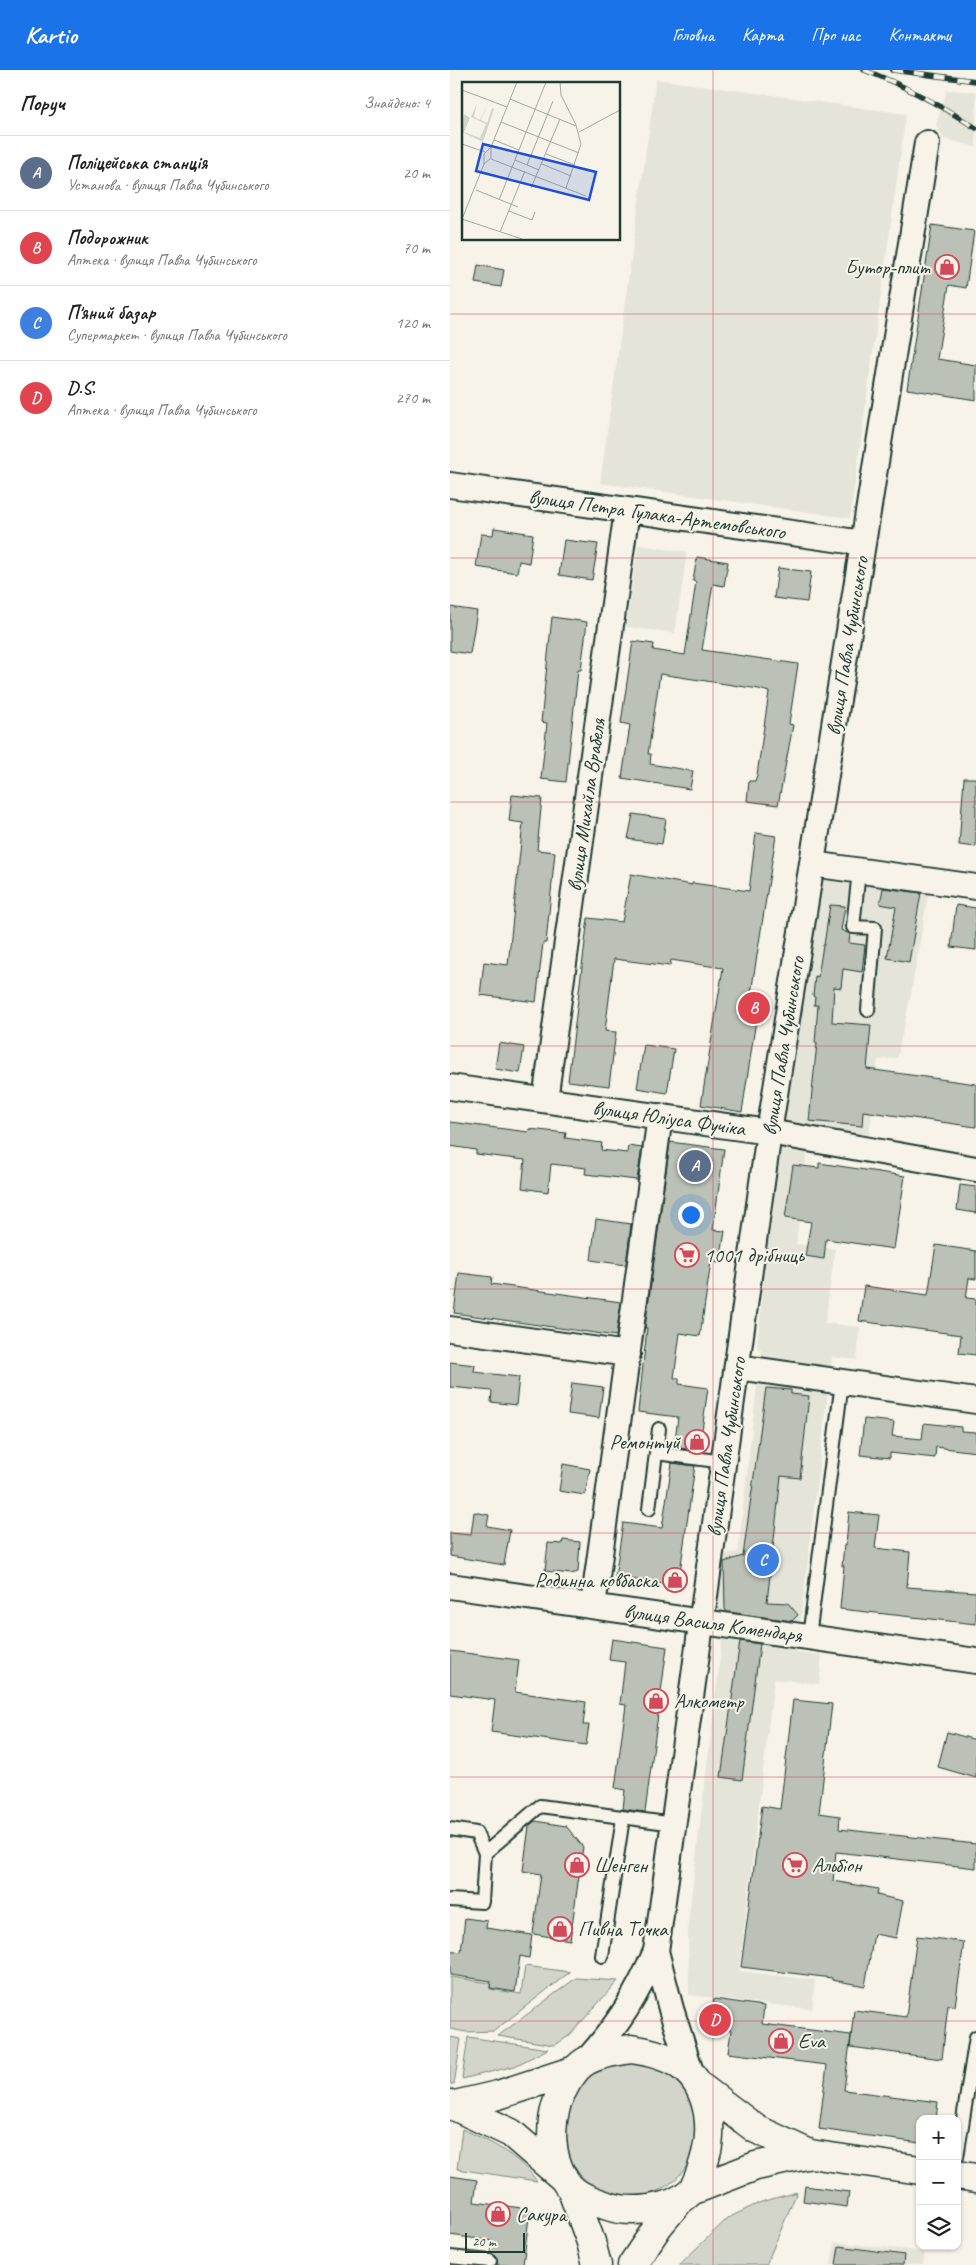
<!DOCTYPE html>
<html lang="uk">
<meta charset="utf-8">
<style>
body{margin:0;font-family:Caveat,sans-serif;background:#f6f6f6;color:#222}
.controls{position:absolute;right:15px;bottom:15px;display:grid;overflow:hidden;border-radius:10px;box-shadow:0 1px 4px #0004}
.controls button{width:45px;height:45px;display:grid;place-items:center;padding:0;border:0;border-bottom:1px solid #e0e0e0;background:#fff;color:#222;font:25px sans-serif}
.scale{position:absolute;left:15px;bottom:12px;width:60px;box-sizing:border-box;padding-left:5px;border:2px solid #1f3d34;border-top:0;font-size:14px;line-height:18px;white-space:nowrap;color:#1f3d34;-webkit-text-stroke:4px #f7f3e8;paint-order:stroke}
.you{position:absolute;left:240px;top:1144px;width:18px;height:18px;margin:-12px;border:4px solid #fff;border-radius:50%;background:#1a73e8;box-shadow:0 0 0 8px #1a73e833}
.badge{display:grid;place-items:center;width:32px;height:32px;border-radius:50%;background:#1a73e8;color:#fff;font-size:16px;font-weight:700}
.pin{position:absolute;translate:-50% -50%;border:2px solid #fff;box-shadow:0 1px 5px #0006}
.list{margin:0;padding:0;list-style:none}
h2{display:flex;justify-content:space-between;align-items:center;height:65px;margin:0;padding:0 20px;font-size:21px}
h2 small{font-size:16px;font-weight:400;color:#767676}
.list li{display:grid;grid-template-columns:32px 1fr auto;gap:15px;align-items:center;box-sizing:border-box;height:75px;padding:0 20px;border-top:1px solid #e0e0e0}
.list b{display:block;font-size:19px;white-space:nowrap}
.list p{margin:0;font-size:16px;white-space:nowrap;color:#767676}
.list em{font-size:16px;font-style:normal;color:#767676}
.icon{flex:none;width:28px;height:28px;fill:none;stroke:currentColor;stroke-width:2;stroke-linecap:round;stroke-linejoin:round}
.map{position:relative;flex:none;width:526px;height:2195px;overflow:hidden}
header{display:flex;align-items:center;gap:30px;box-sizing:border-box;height:70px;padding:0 25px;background:#1a73e8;color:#fff}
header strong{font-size:24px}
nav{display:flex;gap:28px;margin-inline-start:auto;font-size:18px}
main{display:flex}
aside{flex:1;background:#fff}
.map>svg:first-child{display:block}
.built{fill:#e5e4d9}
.green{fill:#d3d5ca;stroke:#79897f}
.building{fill:#bbc1b6;stroke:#1f3d34}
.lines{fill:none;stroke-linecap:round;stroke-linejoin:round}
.lane-casing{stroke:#1f3d34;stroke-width:16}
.street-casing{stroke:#1f3d34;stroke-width:28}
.secondary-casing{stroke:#1f3d34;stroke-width:31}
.lane{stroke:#f7f3e8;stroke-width:12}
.street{stroke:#f7f3e8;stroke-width:24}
.secondary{stroke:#f7f3e8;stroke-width:28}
.rail-casing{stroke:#1f3d34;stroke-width:5.5}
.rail{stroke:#f7f3e8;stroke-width:4;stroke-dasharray:11;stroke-linecap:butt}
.grid{fill:none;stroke:#d1495b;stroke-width:1;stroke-opacity:0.55}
.labels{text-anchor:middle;stroke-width:4;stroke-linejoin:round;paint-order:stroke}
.poi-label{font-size:21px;fill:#1f3d34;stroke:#f7f3e8;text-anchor:start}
.street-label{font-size:21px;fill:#1f3d34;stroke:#f7f3e8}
.inset-road{fill:none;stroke:#a1aaa0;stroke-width:1}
.view{fill:#1d4ed8;fill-opacity:0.15;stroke:#1d4ed8;stroke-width:2.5}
.inset-edge{fill:none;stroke:#1f3d34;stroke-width:2.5}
</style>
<header>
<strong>Kartio</strong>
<nav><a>Головна</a><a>Карта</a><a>Про нас</a><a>Контакти</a></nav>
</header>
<main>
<aside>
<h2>Поруч<small>Знайдено: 4</small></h2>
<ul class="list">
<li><span class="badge" style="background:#5c6f8a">A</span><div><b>Поліцейська станція</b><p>Установа · вулиця Павла Чубинського</p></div><em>20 m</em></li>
<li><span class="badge" style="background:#e0444e">B</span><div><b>Подорожник</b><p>Аптека · вулиця Павла Чубинського</p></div><em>70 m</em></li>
<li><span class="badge" style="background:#3f7fe0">C</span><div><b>П'яний базар</b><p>Супермаркет · вулиця Павла Чубинського</p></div><em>120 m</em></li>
<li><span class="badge" style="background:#e0444e">D</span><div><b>D.S.</b><p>Аптека · вулиця Павла Чубинського</p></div><em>270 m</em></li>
</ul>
</aside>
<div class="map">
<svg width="526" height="2195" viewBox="0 0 526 2195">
<rect width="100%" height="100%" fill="#f7f3e8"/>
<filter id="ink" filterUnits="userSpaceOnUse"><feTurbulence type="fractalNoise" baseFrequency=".02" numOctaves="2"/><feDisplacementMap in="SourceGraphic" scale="10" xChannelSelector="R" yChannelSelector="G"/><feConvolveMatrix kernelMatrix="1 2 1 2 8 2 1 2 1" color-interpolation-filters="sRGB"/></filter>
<g filter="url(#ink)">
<!-- built -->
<path class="built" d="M206,9l250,35 -56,404 -250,-35z
M497,20l29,2v55l-32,-8 -8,-13z
M188,475l49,7 -12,81 -49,-6z
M368,800l112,13 -19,111 -14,64 -19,2 -9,75 -59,-6 -14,115 39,5 -10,74 35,4 -3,33 -25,-3 -30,251 -5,44 25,3 -3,29 -45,-5 -35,292 76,9 -3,29 -123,-14 -1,-71 34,-283 -8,-29 3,-57 21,-3 23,-202 -4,-2 10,-104z
M385,2172l90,10 -2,13h-92z"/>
<!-- green -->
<path class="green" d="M75,1896l45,6 -76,59 -28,1 -16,-3v-52l40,6v6l31,5z
M126,1908l42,3 -49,55 -15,9 -56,-9z
M0,1967l11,2 -7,46 -4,-1z
M18,1967l80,12 -33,17 -53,13z
M113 2060a67 67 0 1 1 134 0a67 67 0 1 1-134 0Z
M12,2059c28,12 57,27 75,52l-80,-12z
M347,2122l-31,73h-87l49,-47 33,-16z"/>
<!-- building -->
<path class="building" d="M482,155l42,6 -8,57 -17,-3 -12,74 39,6v35l-69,-11z
M28,195l26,5 -3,17 -26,-4z
M44,458l39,6 -4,29 -10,-2 -2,12 -41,-6 5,-33 12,1z
M114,470l34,4 -6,36 -33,-5z
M247,487l31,5 -4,24 -11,-2 -11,66 96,14 -9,60 4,1 -15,80 -31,-4 2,-20h6l2,-6 12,-83 -10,-3 -99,-15 -12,80h3l-1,10 43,7 -3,18 -68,-11 8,-53 -9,-2 12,-82 21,3 -1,6 32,5 11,-73 -3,-1z
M328,498l33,4 -4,30 -33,-4z
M0,537l27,4 -7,43 -20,-3z
M102,547l35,5 -6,48h-3l-12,112 -25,-3 6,-56 -6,-1z
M514,708h12v69l-17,-2z
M62,725l30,3 -5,52 18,2 -9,91h-3l-7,59 -56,-7 4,-33 24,3 15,-142 -14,-2z
M183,744l33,5 -4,25 -34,-5z
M306,763l20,3 -25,157 9,1 -18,118 -41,-7 22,-137 -52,-8 -1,6 -56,-7 -9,72 11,1 -7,54 -41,-5 20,-163 34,4 9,-48 61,11v-2l57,8z
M433,818l38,5 -12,69 -22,-4 9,-51 -16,-3z
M380,835l15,1 -4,24 9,4 -1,9 16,2 -3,27 -19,-3 -2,19 -7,-1 -2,35 39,3 -4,44 109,15v43l-113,-16 -1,15 -53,-5 8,-78h-2l3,-38h-4l1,-8 -2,-1 2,-20 3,1 5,-32h1z
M506,835l20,3v42l-25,-3z
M49,973l25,4 -4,26 -25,-4z
M194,975l30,4 -7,44 -30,-5z
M0,1052l78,10 1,-3 37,4 -1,5 37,5 -1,7 26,3 1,-7 14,2 -5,32 -52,-6 1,-6 -35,-4 -3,28 -26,-4 3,-28 -49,-6v-4l-26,-4z
M220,1072l54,7 -11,81 12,1 -5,32 -9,-1 -11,74 -20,-3 -6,45h5v6l29,4 -9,63 -25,-4 4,-30 -40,-5 9,-84h-2z
M369,1093l86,13 -11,73 -68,-10 -2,20 -19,-3 6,-34 -26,-4 8,-53 26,3z
M510,1115l16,2v26l-19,-3z
M146,1149l35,5 -5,41 -35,-5z
M486,1175l40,6v28l-7,-1 -3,20 10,1v56l-17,-2 2,-18 -102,-14 5,-35 64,9z
M9,1203l33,4 -1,7 130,18 -5,34 -162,-23z
M0,1292l25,3 -1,7 45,5 -3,28 -25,-3 1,-11 -42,-4z
M122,1313l31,4 -4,31 -31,-4z
M316,1318l25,2v4l18,2 -9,82 -19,-2 -14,126 21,1 10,12 -6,6 -65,-9 -2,-3 -1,-47 19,-6z
M414,1349l30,3 -2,14 30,3 2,-16 37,4v4l15,1v20l-40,-5 -1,11 -45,-5v5l-30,-3z
M222,1393l23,3 -17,120 -63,-9 8,-54 39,5z
M113,1394l27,5 -5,26 -26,-4z
M24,1442l15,3 -2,11 23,4 -6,35 -54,-9v-23l21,2z
M399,1442l30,3 -4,33 35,4 -3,35 69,5v32l-136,-15 4,-43h-2l2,-21h2z
M113,1470l17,2 -2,30 -7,2 -26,-3 3,-28 14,1z
M162,1569l55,8 -22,165 -22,-3 2,-19 -10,-2 11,-83 -6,-1 5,-42 -16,-2z
M290,1571l20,3 -18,136 -21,-3z
M0,1581l69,9 -4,32 71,10 -3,23h6l-3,20 -95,-13 4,-32 -45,-6z
M343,1630l39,4 -13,109 21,3 -1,13 137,15v24l-140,-16 -3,29 45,8 -1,6 26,6 -7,37 -22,-4 -9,52 -33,-6v-2l-91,-11 21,-161 18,3z
M497,1662l29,8v38l-38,-11z
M85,1751l31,5 17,21 -13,93 -37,-6 8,-60 -18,-3 6,-45z
M15,1848l22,3 -1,7 46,7 -3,23 -9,-2 -5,36 -25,-4 1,-7 -41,-6v-25l11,2z
M467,1866l47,6 -9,64 -7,-1 -6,54 -92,-12 4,-37 52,7z
M264,1929l50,7 -2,18 89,11 -7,55 94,12 -2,17h-16v24l-101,-14 8,-64 -99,-12 3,-23 -21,-3z
M0,2106l27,4 -3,22 56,7 -7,56h-26v-8l-6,-4 2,-12 -43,-6z
M355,2116l44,6 -2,15 -44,-6z
M389,2176l65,9 -1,10h-67z"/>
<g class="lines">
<defs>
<path id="lane" d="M409,801l-6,56 22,1 -7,82
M209,1359l-3,24 68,9
M199,1439l7,-56
M359,1567l33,-255
M0,1759l26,4 9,20 -3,49 -32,-2
M35,1783l55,-47 134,18
M152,1886l21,-138
M507,2087l19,-120
M0,2187l40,4"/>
<path id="street" d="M0,415l413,58
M362,794l164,23
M0,1017l319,45 207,37
M95,1030l82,-590
M0,1259l178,25
M287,1297l239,34
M0,1516l526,75
M143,1536l67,-490
M206,1881l15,58 21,66
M137,1990c32,-36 50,-65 69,-109l113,-819 158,-989"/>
<path id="secondary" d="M181,1979c42,6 69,20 77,64 2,14 2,27 -2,41 -3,11 -8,30 -16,38 -18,18 -60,22 -82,14 -13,-4 -32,-10 -40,-21 -22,-30 -20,-73 -1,-103 6,-9 11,-17 21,-22 13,-7 29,-9 43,-11z
M252,2018l54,41 54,25 110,16
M0,2034l61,29 51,44
M5,2035l43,-10 77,-25
M507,2105l19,3
M121,2118l20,54 6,23
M241,2121l65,-25 54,-12
M182,2195l27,-40 20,-24"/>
</defs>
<!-- lane casing -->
<use href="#lane" class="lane-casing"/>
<!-- street casing -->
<use href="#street" class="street-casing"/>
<!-- secondary casing -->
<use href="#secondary" class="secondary-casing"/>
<!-- lane -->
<use href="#lane" class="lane"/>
<!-- street -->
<use href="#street" class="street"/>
<!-- secondary -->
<use href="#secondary" class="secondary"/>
<defs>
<path id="rail" d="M414,0c40,15 76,35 112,58
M442,0l84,11"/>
</defs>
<!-- rail casing -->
<use href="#rail" class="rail-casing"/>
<!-- rail -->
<use href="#rail" class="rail"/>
</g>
</g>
<!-- grid -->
<path class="grid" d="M263,0v2195M0,244h526M0,488h526M0,732h526M0,976h526M0,1219h526M0,1463h526M0,1707h526M0,1951h526"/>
<!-- icons -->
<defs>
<symbol id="shop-ring" viewBox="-11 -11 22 22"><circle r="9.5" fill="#f7f3e8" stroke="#d1495b" stroke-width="1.5"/><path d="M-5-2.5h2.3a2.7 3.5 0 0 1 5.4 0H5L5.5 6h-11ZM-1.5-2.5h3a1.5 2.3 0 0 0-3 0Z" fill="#d1495b"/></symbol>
<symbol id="supermarket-ring" viewBox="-11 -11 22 22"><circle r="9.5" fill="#f7f3e8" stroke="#d1495b" stroke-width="1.5"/><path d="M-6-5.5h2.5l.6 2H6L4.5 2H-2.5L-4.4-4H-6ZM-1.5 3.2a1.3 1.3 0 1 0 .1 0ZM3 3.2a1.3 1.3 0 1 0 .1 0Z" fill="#d1495b"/></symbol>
</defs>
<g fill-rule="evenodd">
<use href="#shop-ring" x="483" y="183" width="28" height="28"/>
<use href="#supermarket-ring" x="223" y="1171" width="28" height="28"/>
<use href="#shop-ring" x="233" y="1358" width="28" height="28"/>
<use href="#shop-ring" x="211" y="1496" width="28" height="28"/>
<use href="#shop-ring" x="192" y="1617" width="28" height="28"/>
<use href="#shop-ring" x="113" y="1781" width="28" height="28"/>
<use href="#supermarket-ring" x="331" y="1781" width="28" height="28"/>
<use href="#shop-ring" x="96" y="1845" width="28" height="28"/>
<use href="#shop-ring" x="317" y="1957" width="28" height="28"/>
<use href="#shop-ring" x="34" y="2130" width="28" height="28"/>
</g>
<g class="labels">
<!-- poi labels -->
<g class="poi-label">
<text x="480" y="204" text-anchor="end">Бутор-плит</text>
<text x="254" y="1192">1001 дрібниць</text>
<text x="230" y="1379" text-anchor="end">Ремонтуй</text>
<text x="208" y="1517" text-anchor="end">Родинна ковбаска</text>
<text x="224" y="1638">Алкометр</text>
<text x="144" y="1802">Шенген</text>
<text x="362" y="1802">Альбіон</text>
<text x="128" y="1866">Пивна Точка</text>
<text x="348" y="1978">Eva</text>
<text x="66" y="2151">Сакура</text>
</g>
<!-- street labels -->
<g class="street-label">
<text transform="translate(207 444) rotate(8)" y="7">вулиця Петра Гулака-Артемовського</text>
<text transform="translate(397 576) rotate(-81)" y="7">вулиця Павла Чубинського</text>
<text transform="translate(136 735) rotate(-82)" y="7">вулиця Михайла Врабеля</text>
<text transform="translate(333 976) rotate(-81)" y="7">вулиця Павла Чубинського</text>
<text transform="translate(219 1048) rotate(8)" y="7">вулиця Юліуса Фучіка</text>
<text transform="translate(276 1377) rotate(-82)" y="7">вулиця Павла Чубинського</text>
<text transform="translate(263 1553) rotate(8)" y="7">вулиця Василя Комендаря</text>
</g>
</g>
<!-- overview -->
<g transform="translate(12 12)">
<rect width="158" height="158" fill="#f7f3e8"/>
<path d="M15,21l-3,14 6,3 7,-14 -6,14 6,3 5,-15 2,1 -11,33 -21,-10 2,-18 6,4 -6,14 16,6 6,-14 -15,-7z" fill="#d3d5ca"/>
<path class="inset-road" d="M98,0l1,13 15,30 5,19 -15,44M0,8l45,17M48,17l66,27M39,40l78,31M117,50l41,-22M32,58l25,10M0,62l23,8M84,72l29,11M29,77l95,37M53,78l24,10M22,82v-10l7,-7M80,82l29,12M65,83l26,-64M69,106l29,-69M14,108l42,17M37,118l47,-118M47,129l23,9 3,-8M0,137l60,20M0,137l22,-55 7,-6v-11l26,-65M38,150l25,-61"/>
<path class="view" d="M21,62l113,28 -7,28 -113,-29z"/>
<rect width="158" height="158" class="inset-edge"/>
</g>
</svg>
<div class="controls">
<button>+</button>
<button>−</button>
<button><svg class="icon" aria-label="layers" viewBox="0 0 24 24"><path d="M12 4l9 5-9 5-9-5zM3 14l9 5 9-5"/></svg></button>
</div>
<div class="scale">20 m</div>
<div class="you"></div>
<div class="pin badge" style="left:245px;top:1096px;background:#5c6f8a">A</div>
<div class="pin badge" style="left:304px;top:938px;background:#e0444e">B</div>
<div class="pin badge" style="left:313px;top:1490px;background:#3f7fe0">C</div>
<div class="pin badge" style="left:265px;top:1950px;background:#e0444e">D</div>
</div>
</main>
